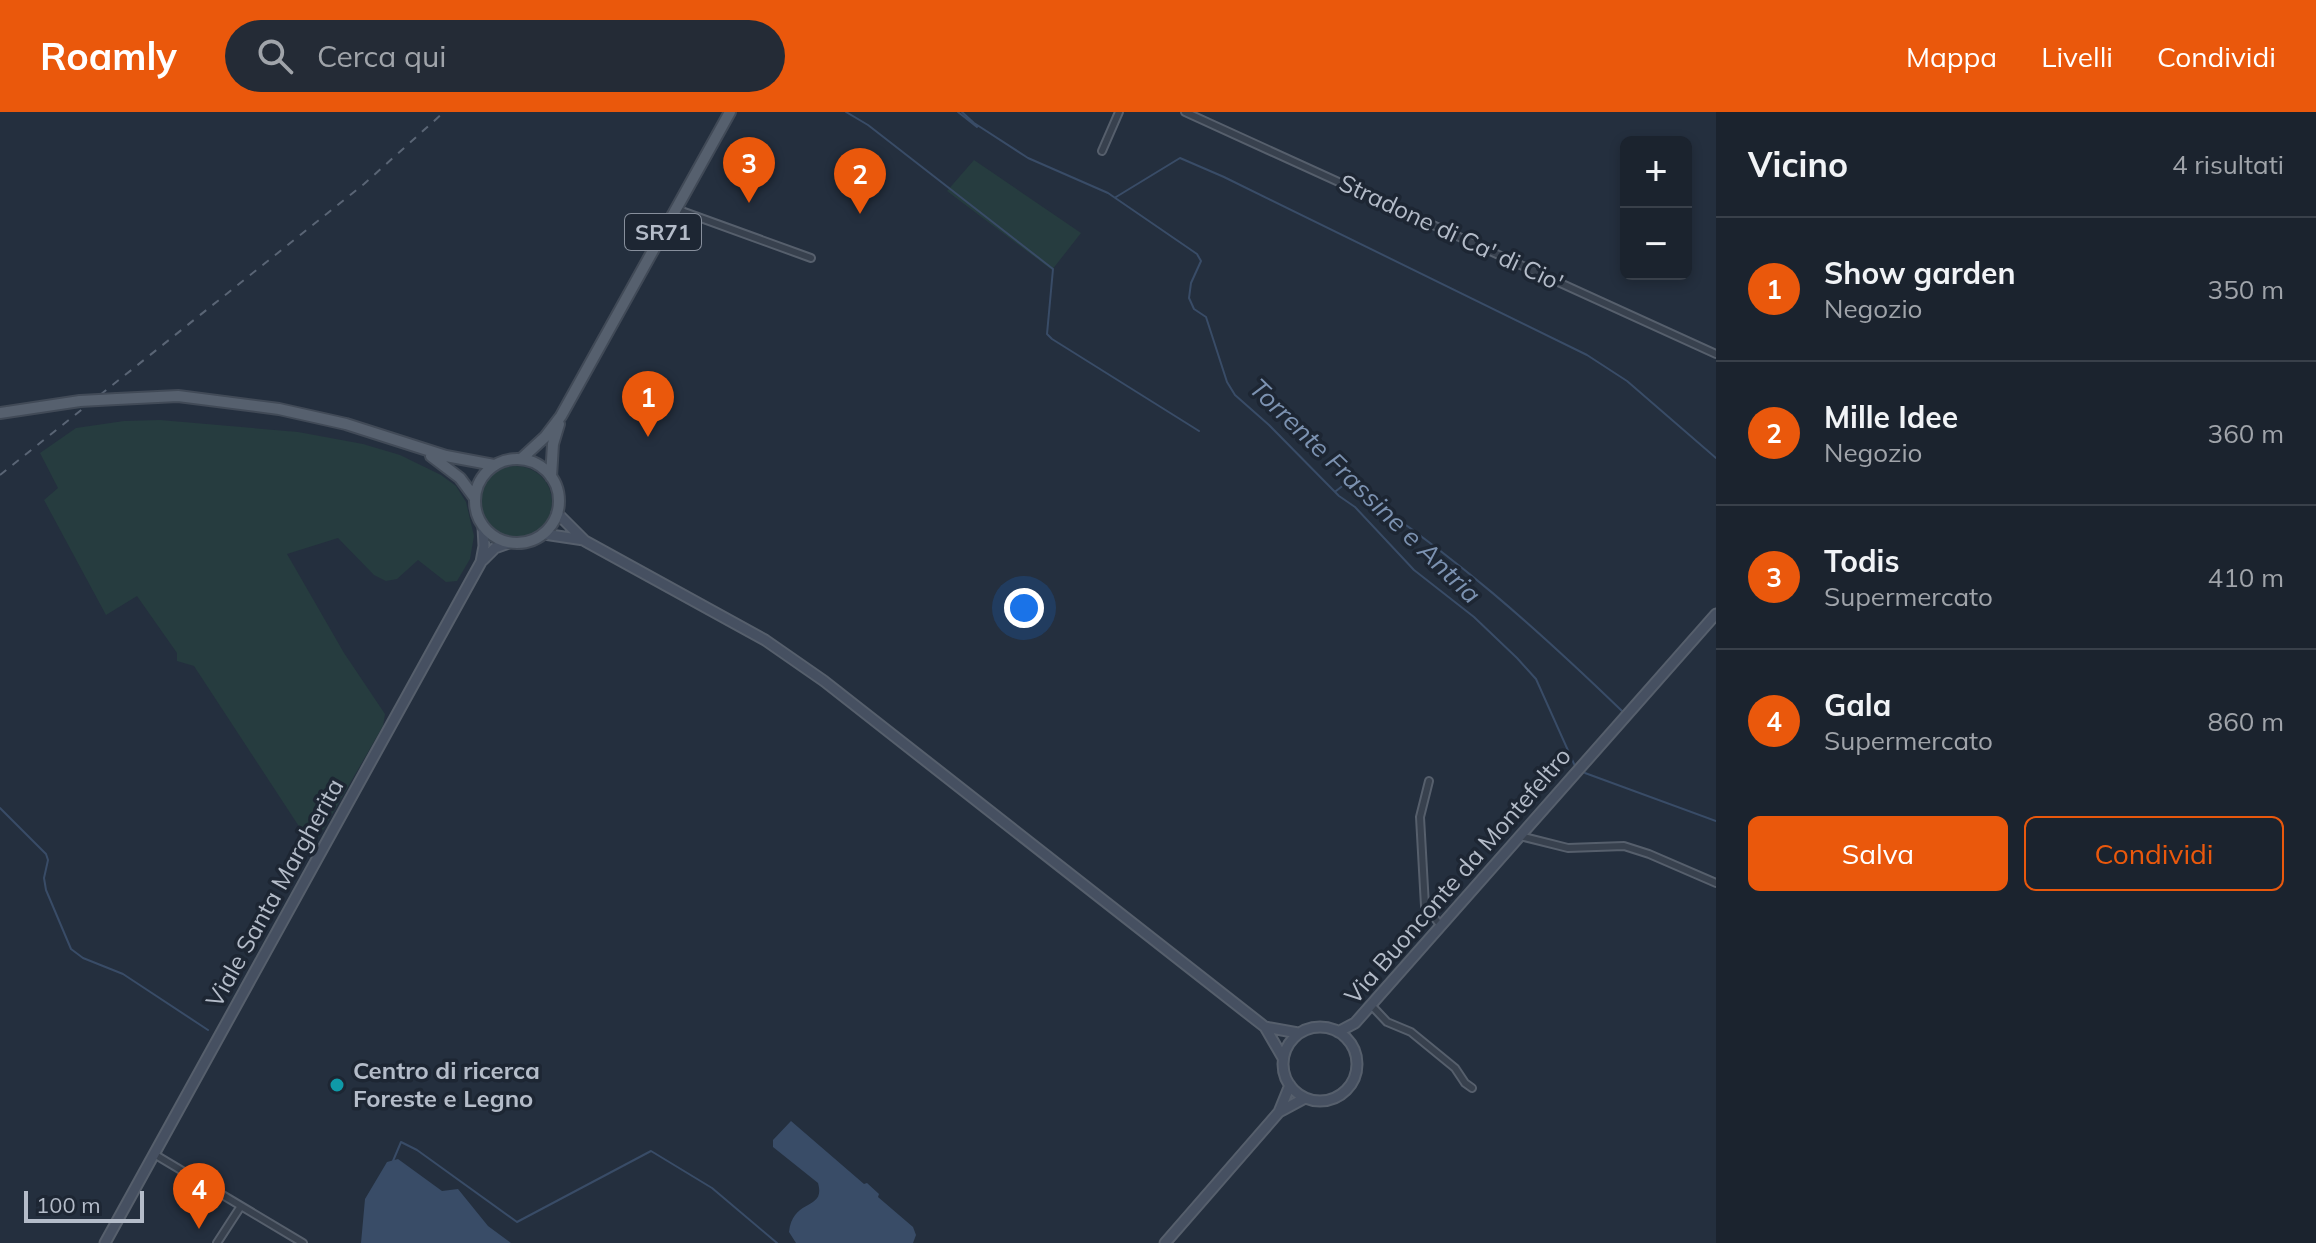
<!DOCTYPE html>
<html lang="it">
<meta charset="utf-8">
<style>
body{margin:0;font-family:Mulish,sans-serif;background:#242b36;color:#f1f3f6}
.controls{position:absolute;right:24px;top:24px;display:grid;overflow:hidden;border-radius:12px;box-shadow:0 4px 12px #0003}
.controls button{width:72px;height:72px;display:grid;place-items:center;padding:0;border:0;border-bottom:2px solid #39404a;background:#1b232e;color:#f1f3f6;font:40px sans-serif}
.scale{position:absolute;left:24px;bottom:20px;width:120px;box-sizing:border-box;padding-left:8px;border:4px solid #b4bcc9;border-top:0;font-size:22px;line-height:28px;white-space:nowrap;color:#b4bcc9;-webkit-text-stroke:6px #1d2633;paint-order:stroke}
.you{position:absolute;left:1024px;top:496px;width:28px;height:28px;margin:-20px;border:6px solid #fff;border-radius:50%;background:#1a73e8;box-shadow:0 0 0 12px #1a73e833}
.badge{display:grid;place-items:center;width:52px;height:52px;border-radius:50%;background:#ea580c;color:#fff;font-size:26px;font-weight:700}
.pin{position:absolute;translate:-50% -66px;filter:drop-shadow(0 2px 4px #0008)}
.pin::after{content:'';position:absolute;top:42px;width:28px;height:24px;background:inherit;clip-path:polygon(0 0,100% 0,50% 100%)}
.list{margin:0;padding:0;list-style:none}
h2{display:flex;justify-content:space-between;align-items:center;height:104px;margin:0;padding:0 32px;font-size:34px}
h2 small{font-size:26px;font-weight:400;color:#a0a4aa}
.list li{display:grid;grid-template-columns:52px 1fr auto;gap:24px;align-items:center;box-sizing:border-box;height:144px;padding:0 32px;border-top:2px solid #39404a}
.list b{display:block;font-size:30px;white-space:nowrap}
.list p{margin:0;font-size:26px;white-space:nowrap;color:#a0a4aa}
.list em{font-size:26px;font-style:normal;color:#a0a4aa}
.actions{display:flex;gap:16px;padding:24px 32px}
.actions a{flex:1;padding:18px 0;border:2px solid #ea580c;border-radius:12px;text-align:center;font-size:28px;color:#ea580c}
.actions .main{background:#ea580c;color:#fff}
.icon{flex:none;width:44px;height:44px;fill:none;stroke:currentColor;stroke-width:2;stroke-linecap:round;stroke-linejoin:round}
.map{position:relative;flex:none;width:1716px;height:1131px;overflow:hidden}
header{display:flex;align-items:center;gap:48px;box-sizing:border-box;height:112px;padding:0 40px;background:#ea580c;color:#fff}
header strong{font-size:38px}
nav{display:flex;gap:44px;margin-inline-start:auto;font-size:28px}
.search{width:560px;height:72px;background:#242b36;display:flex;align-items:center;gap:20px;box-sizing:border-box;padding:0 28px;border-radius:44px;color:#a0a4aa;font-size:30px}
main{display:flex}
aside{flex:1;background:#1b232e}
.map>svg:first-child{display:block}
.green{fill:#263c3f}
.water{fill:#394c67}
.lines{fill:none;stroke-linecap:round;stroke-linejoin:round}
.stream{stroke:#394c67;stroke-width:2}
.street-casing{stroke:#565f6c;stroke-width:10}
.secondary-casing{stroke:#565f6c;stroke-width:13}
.primary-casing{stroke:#414a57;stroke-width:14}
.street{stroke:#38414e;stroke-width:6}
.secondary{stroke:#465061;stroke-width:9}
.primary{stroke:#56606e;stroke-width:10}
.rail{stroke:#5a6575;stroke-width:2;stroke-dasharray:8 8;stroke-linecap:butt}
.primary-bridge-casing{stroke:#414a57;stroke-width:14;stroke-linecap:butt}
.primary-bridge{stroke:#56606e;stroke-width:10}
.culture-dot{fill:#0f9aa8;stroke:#1d2633;stroke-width:3}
.labels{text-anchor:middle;stroke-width:7;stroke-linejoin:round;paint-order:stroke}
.shield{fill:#1d2633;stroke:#878f9c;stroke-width:2}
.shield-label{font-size:22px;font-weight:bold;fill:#b4bcc9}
.street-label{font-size:24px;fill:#b4bcc9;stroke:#1d2633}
.poi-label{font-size:24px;font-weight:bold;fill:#b4bcc9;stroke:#1d2633;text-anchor:start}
.water-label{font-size:26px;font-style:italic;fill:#7c92b1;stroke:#1d2633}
</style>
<header>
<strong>Roamly</strong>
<div class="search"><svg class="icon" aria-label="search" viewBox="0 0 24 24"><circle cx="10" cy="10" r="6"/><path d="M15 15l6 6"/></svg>Cerca qui</div>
<nav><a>Mappa</a><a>Livelli</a><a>Condividi</a></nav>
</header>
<main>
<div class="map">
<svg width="1716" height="1131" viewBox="0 0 1716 1131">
<rect width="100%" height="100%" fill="#242f3e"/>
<!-- green -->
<path class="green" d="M974,48l107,73 -29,37 -105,-79z
M160,308l138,12 65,12 37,11 41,20 15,11 10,16 8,34 -4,23 -13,22 -11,1 -28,-22 -21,19 -11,2 -12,-6 -36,-37 -51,16 57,99 41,61 -2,12 -68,118 -13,-13 -108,-165 -17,-5v-8l-40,-57 -31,19 -62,-115 14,-12 -18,-35 36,-25 48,-7z
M480 390a36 36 0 1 1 72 0a36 36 0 1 1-72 0Z"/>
<!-- water -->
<path class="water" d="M791,1009l73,63 3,-1 12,11 -1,3 35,30 3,8 -3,8h-117l-7,-11c4,-35 37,-21 29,-49l-45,-36v-7z
M398,1047l44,32 16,-2 30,37 23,17h-150l4,-44 22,-37z"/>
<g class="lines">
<!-- stream -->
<path class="stream" d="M846,0l22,13 185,144 -6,65 5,5 147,92
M958,0l19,15
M962,0l12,11 54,35 80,35 89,61 4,7 -10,22 -2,15 5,11 12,8 21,65 8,13 34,30 70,71 16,11 59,63 60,47 43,41 19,21 39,87
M1116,85l64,-39 44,19 363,178 40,26 89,77
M1336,379l9,-7 6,3c102,67 184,140 271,224
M1585,661l131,48
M0,696l46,46 2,6 -4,18 2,12 25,59 12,9 40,16 85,56
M393,1049l8,-19 16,8 100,72 134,-71 61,37 65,55"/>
<defs>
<path id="street" d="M1185,0l531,242
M1102,39l17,-39
M676,97l135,49
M1429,669l-9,36 5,89 16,20
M1520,724l48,12 56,-2 25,8 67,29
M1371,893l16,17 24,10 44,36 10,15 7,5
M154,1042l149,89
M217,1131l24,-37"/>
<path id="secondary" d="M557,401l28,28 180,99 59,41 441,346 18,31
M544,422l40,6
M483,448l12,-12 14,-5
M1265,915l33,6
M1283 952a37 37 0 1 1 74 0a37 37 0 1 1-74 0Z
M1338,920l17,-9 361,-409
M1279,1000l26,-14
M105,1131l376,-681 3,-16 -1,-19
M1165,1131l114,-131 11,-27"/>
<path id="primary" d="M117,287l61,-3 101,13 67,15 100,32 48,9
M0,301l80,-12
M431,344l29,22 14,19
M475 389a42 42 0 1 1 84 0a42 42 0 1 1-84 0Z
M521,347l24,-22 16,-21 169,-304
M551,365l2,-33 6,-20"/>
</defs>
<!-- street casing -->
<use href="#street" class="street-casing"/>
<!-- secondary casing -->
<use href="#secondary" class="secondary-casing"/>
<!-- primary casing -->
<use href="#primary" class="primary-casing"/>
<!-- street -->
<use href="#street" class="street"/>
<!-- secondary -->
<use href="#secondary" class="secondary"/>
<!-- primary -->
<use href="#primary" class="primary"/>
<!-- rail -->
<path class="rail" d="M0,363l364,-291 80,-72"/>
<defs>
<path id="primary-bridge" d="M80,289l37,-2"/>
</defs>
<!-- primary-bridge casing -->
<use href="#primary-bridge" class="primary-bridge-casing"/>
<!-- primary-bridge -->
<use href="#primary-bridge" class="primary-bridge"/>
</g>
<!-- markers -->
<circle class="culture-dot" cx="337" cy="973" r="8"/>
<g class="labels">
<!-- shield labels -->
<rect class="shield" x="625" y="102" width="76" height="36" rx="6"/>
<g class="shield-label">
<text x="663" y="128">SR71</text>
</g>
<!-- street labels -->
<g class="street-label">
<text transform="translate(1451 121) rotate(25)" y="8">Stradone di Ca' di Cio'</text>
<text transform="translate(1458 764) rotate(-49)" y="8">Via Buonconte da Montefeltro</text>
<text transform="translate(275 781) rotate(-61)" y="8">Viale Santa Margherita</text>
</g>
<!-- poi labels -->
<g class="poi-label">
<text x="353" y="967">Centro di ricerca<tspan x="353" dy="28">Foreste e Legno</tspan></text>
</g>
<!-- water labels -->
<g class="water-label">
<text transform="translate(1365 379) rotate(44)" y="9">Torrente Frassine e Antria</text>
</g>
</g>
</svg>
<div class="controls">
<button>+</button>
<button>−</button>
</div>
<div class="scale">100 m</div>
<div class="you"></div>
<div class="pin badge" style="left:648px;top:325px">1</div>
<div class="pin badge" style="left:860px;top:102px">2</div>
<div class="pin badge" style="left:749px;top:91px">3</div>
<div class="pin badge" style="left:199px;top:1117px">4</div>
</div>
<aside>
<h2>Vicino<small>4 risultati</small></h2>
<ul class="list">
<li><span class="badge">1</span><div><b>Show garden</b><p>Negozio</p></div><em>350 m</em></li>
<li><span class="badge">2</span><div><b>Mille Idee</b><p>Negozio</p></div><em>360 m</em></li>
<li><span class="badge">3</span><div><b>Todis</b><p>Supermercato</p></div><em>410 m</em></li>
<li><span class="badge">4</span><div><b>Gala</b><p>Supermercato</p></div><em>860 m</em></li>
</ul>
<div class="actions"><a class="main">Salva</a><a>Condividi</a></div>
</aside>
</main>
